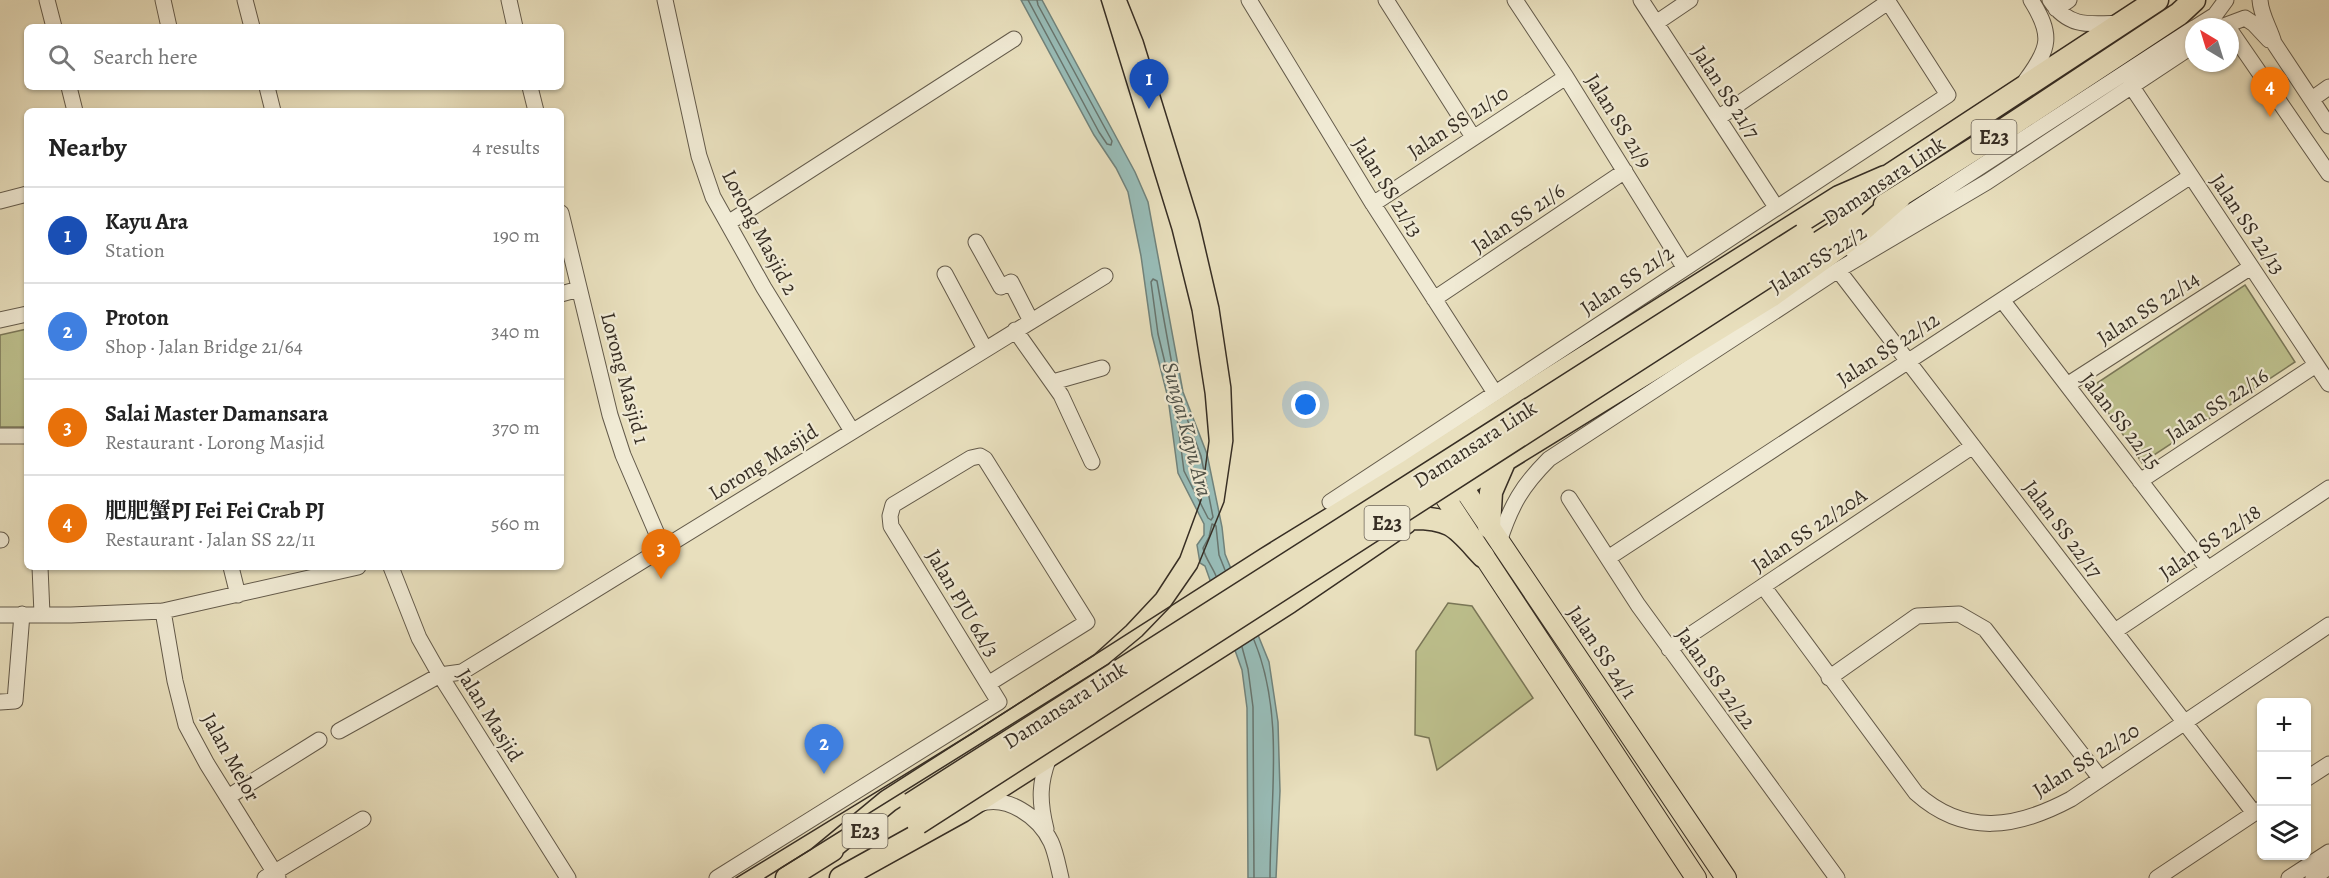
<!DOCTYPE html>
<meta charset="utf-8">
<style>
body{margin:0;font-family:Alegreya,"Noto Serif SC",serif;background:#f6f6f6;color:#222}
.controls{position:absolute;right:18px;bottom:18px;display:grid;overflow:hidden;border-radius:9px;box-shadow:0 2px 4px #0004}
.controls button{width:54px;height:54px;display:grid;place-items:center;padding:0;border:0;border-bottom:2px solid #e0e0e0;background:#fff;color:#222;font:30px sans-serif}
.compass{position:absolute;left:2185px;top:18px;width:54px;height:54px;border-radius:50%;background:#fff;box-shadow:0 2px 4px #0004;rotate:322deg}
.you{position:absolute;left:1306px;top:405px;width:21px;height:21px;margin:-15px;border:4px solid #fff;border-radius:50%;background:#1a73e8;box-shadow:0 0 0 9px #1a73e833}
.badge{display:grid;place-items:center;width:39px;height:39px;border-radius:50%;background:#8f2418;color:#fff;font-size:20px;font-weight:700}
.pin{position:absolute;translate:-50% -50px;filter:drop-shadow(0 2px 3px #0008)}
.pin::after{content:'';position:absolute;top:32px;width:21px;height:18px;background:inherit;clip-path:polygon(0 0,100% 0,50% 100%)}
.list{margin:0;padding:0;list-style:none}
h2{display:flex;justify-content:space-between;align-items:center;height:78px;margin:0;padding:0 24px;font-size:26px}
h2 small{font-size:20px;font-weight:400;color:#767676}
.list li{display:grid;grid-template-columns:39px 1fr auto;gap:18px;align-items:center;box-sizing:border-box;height:96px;padding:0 24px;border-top:2px solid #e0e0e0}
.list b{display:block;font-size:22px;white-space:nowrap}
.list p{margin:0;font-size:20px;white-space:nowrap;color:#767676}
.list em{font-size:20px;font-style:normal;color:#767676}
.icon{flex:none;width:33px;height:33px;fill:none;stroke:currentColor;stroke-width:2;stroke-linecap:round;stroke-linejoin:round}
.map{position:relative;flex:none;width:2329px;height:878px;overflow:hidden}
.search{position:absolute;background:#fff;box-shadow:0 2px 4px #0004;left:24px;top:24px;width:540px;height:66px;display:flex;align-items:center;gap:15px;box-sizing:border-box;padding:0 21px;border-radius:9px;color:#767676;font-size:22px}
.panel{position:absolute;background:#fff;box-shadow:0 2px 4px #0004;left:24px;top:108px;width:540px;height:462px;border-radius:9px}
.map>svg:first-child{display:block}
.green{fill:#bdc08d;stroke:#7a7758;stroke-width:1.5}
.water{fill:#98bcb7;stroke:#71837c;stroke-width:1.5}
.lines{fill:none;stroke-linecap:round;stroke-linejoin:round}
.shore{stroke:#68756e;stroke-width:1.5}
.minor-casing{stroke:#635a4a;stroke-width:17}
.major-casing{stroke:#372e24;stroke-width:22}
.highway-casing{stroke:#372e24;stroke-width:25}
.minor{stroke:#f0ead4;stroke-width:15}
.major{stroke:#e8dfbd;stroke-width:20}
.highway{stroke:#e8dfbd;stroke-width:22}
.tram{stroke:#372e24;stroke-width:1.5}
.highway-bridge-casing{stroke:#372e24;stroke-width:25;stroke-linecap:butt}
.highway-bridge{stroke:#e8dfbd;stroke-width:22}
.labels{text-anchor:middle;stroke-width:4.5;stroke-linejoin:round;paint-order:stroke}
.shield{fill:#f0ead4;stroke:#6e6659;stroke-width:1.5}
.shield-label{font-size:20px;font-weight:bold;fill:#372e24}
.street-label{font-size:21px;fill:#372e24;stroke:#f0ead4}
.water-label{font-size:22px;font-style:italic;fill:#4f5249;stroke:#f0ead4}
</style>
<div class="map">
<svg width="2329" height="878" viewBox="0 0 2329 878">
<rect width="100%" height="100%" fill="#e8dfbd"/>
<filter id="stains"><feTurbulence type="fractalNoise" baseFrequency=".00333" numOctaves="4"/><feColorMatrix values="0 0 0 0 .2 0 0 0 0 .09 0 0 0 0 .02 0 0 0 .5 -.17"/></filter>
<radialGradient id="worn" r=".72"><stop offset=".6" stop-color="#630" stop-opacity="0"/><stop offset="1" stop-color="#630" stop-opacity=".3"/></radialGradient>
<!-- green -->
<path class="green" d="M2245,285l50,77 -153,101 -51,-76z
M27,329v98h-27v-92z
M1448,603l24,3 61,92 -96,72 -8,-32 -14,-3 1,-84z"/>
<!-- water -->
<path class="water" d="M1021,0h21l93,172 13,30 35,190 24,62 15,73 3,27 44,108 9,60 2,69 -4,87h-28l-1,-170 -5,-38 -37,-104 -5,-3 -3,-18 7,-10v-11l-26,-51 -10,-75 -16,-63 -11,-79 -13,-64 -12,-24 -22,-33z"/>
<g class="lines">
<!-- shore -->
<path class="shore" d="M1028,0l71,132 8,12 4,1 1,-4 -74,-136 -1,-5
M1153,279l4,2 16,89 -2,3 -4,-2 -9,-37 -7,-52z
M1177,398l3,2 21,56 12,61 -2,3 -3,-2 -24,-47 -9,-69z
M1216,576c-4,-10 -11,-18 -13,-28l6,-11 3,-13 4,2 3,29 6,15
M1254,640c31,75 16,159 16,238
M1242,647l6,22 5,38 1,171"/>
<defs>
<path id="minor" d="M47,0l7,27
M163,0l6,27
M245,0l7,27
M509,0l6,27
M665,0l34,156 14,41 51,91 88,143
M1249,0l124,204 122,189
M1386,0l87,137
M1515,0l51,77 118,190
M1641,0l135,207
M2050,0c19,29 41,24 71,23
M2260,0c1,16 10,28 14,43l55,83
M2056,9l13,-9
M1656,23l34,-23
M2196,27l19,-12 11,-15
M2221,27l24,-9 9,6 15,16
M2230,30l99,144
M2026,80c24,-32 27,-45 5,-80
M69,87l6,24
M267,87l6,24
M530,87l6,24
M2132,87l197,297
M2312,99l17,-12
M1718,118l170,-116
M0,201l27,-7
M1373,204l193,-127
M561,213l49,202 13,40 40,93
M728,223l286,-184
M976,242l25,45 10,-5 20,39
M1852,250l342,-222
M1838,270l416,543
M945,274l40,75
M561,294l18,-5
M1434,299l191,-128
M2002,300l205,268
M0,320l27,-6
M1015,330l46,65 31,67
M1053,382l49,-14
M2067,385l184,-118
M0,436h27
M2140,481l176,-116
M1569,498l69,107 199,273
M1330,502l618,-407 -61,-95
M0,540h1
M1499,542c12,-37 23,-56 50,-83l289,-189 149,-88 207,-137
M1608,558l583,-382
M40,567l2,47
M231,567l7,28
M391,567l28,71 21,37 128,203
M1763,586l153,207c49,44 101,35 155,6l258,-174
M163,611l12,70 11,44 21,39 71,114
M0,615h71l92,-4 195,-44
M2115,631l214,-143
M1669,649l304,-203
M1829,678l88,-62 42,-2 26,15 115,149
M0,702l15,-1 7,-87
M339,731l101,-56 22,-3 643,-396
M2306,779l23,-15
M228,797l91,-57
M979,804c28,-10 60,13 72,38 5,11 7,24 10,36
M1046,829c-7,-28 -7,-47 4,-74
M265,878l98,-59
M717,878l282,-176c-36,-58 -72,-117 -108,-176l-1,-10 3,-11 78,-47 9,-2 5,3 102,163 -99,62
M2157,878l105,-70
M2289,878l40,-26
M2313,878l16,-11"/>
<path id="major" d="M1454,474l272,404
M1437,485l259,393"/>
<path id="highway" d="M1875,185l282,-185
M1885,205l108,-68 186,-123 15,-14
M1448,495l323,-199 90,-65 38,-33
M1413,518c40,0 44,10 70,38
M1489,527l2,-35 13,-30
M819,858l69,-57 378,-242 146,-90 121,-79 306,-193 46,-20
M787,878l45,-28
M841,878l121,-67 327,-209 116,-79"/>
</defs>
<!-- minor casing -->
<use href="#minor" class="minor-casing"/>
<!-- major casing -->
<use href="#major" class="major-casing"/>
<!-- highway casing -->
<use href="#highway" class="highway-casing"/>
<!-- minor -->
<use href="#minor" class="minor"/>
<!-- major -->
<use href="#major" class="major"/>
<!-- highway -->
<use href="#highway" class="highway"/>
<!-- tram -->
<path class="tram" d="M736,878l235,-144 123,-79 32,-29 30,-32 24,-37 21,-57 8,-59 -4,-47 -13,-83 -20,-81 -71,-230
M765,878l342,-213 35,-29 28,-29 27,-39 27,-66 9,-61 -2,-54 -12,-80 -20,-86 -56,-181 -16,-40"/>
<defs>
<path id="highway-bridge" d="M911,804l892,-569
M918,823l935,-602"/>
</defs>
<!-- highway-bridge casing -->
<use href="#highway-bridge" class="highway-bridge-casing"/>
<!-- highway-bridge -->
<use href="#highway-bridge" class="highway-bridge"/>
</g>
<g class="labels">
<!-- shield labels -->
<g class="shield">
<rect x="1971.5" y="120" width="45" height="34" rx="4.5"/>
<rect x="1364.5" y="506" width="45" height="34" rx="4.5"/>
<rect x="842.5" y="814" width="45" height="34" rx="4.5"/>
</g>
<g class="shield-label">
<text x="1994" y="144">E23</text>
<text x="1387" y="530">E23</text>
<text x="865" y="838">E23</text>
</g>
<!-- street labels -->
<g class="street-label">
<text transform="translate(1726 92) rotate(57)" y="7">Jalan SS 21/7</text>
<text transform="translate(1619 121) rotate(58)" y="7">Jalan SS 21/9</text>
<text transform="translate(1458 122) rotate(-33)" y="7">Jalan SS 21/10</text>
<text transform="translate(1884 181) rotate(-34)" y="7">Damansara Link</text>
<text transform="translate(1388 187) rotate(58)" y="7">Jalan SS 21/13</text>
<text transform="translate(1518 218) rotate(-34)" y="7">Jalan SS 21/6</text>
<text transform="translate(2248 224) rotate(56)" y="7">Jalan SS 22/13</text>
<text transform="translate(760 232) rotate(62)" y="7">Lorong Masjid 2</text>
<text transform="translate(1818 259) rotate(-32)" y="7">Jalan SS 22/2</text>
<text transform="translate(1627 280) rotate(-34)" y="7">Jalan SS 21/2</text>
<text transform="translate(2148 308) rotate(-33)" y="7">Jalan SS 22/14</text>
<text transform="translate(1888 349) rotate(-33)" y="7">Jalan SS 22/12</text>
<text transform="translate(625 378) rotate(75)" y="7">Lorong Masjid 1</text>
<text transform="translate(2217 405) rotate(-33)" y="7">Jalan SS 22/16</text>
<text transform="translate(2121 421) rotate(52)" y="7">Jalan SS 22/15</text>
<text transform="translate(1475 444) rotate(-33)" y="7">Damansara Link</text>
<text transform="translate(763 462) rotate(-32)" y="7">Lorong Masjid</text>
<text transform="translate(2063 529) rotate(53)" y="7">Jalan SS 22/17</text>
<text transform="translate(1809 530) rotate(-34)" y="7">Jalan SS 22/20A</text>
<text transform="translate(2210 542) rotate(-34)" y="7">Jalan SS 22/18</text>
<text transform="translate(963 603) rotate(59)" y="7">Jalan PJU 6A/3</text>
<text transform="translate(1602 652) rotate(56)" y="7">Jalan SS 24/1</text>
<text transform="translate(1716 678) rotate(54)" y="7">Jalan SS 22/22</text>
<text transform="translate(1065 705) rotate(-33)" y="7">Damansara Link</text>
<text transform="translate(490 715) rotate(58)" y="7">Jalan Masjid</text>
<text transform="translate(231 757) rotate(61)" y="7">Jalan Melor</text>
<text transform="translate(2086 760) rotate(-32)" y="7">Jalan SS 22/20</text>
</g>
<!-- water labels -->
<g class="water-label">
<text transform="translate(1188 429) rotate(75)" y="8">Sungai Kayu Ara</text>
</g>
</g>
<rect width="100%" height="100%" filter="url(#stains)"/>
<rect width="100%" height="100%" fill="url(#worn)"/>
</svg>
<div class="controls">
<button>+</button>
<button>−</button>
<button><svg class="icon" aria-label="layers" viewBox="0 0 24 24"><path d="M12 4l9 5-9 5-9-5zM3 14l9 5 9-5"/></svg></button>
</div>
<svg class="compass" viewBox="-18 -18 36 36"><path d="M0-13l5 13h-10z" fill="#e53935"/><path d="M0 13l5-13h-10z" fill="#767676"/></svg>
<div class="you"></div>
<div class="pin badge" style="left:1149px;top:109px;background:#1a4fb4">1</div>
<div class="pin badge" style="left:824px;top:774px;background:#3f7fe0">2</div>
<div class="pin badge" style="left:661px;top:579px;background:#e8710a">3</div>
<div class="pin badge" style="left:2270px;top:117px;background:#e8710a">4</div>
<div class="search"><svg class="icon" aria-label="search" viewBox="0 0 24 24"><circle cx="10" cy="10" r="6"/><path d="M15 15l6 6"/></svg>Search here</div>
<section class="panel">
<h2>Nearby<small>4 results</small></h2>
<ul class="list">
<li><span class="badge" style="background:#1a4fb4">1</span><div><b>Kayu Ara</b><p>Station</p></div><em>190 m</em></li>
<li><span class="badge" style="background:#3f7fe0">2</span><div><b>Proton</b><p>Shop · Jalan Bridge 21/64</p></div><em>340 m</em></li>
<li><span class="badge" style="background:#e8710a">3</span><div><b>Salai Master Damansara</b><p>Restaurant · Lorong Masjid</p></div><em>370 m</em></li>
<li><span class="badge" style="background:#e8710a">4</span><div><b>肥肥蟹PJ Fei Fei Crab PJ</b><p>Restaurant · Jalan SS 22/11</p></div><em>560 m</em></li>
</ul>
</section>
</div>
